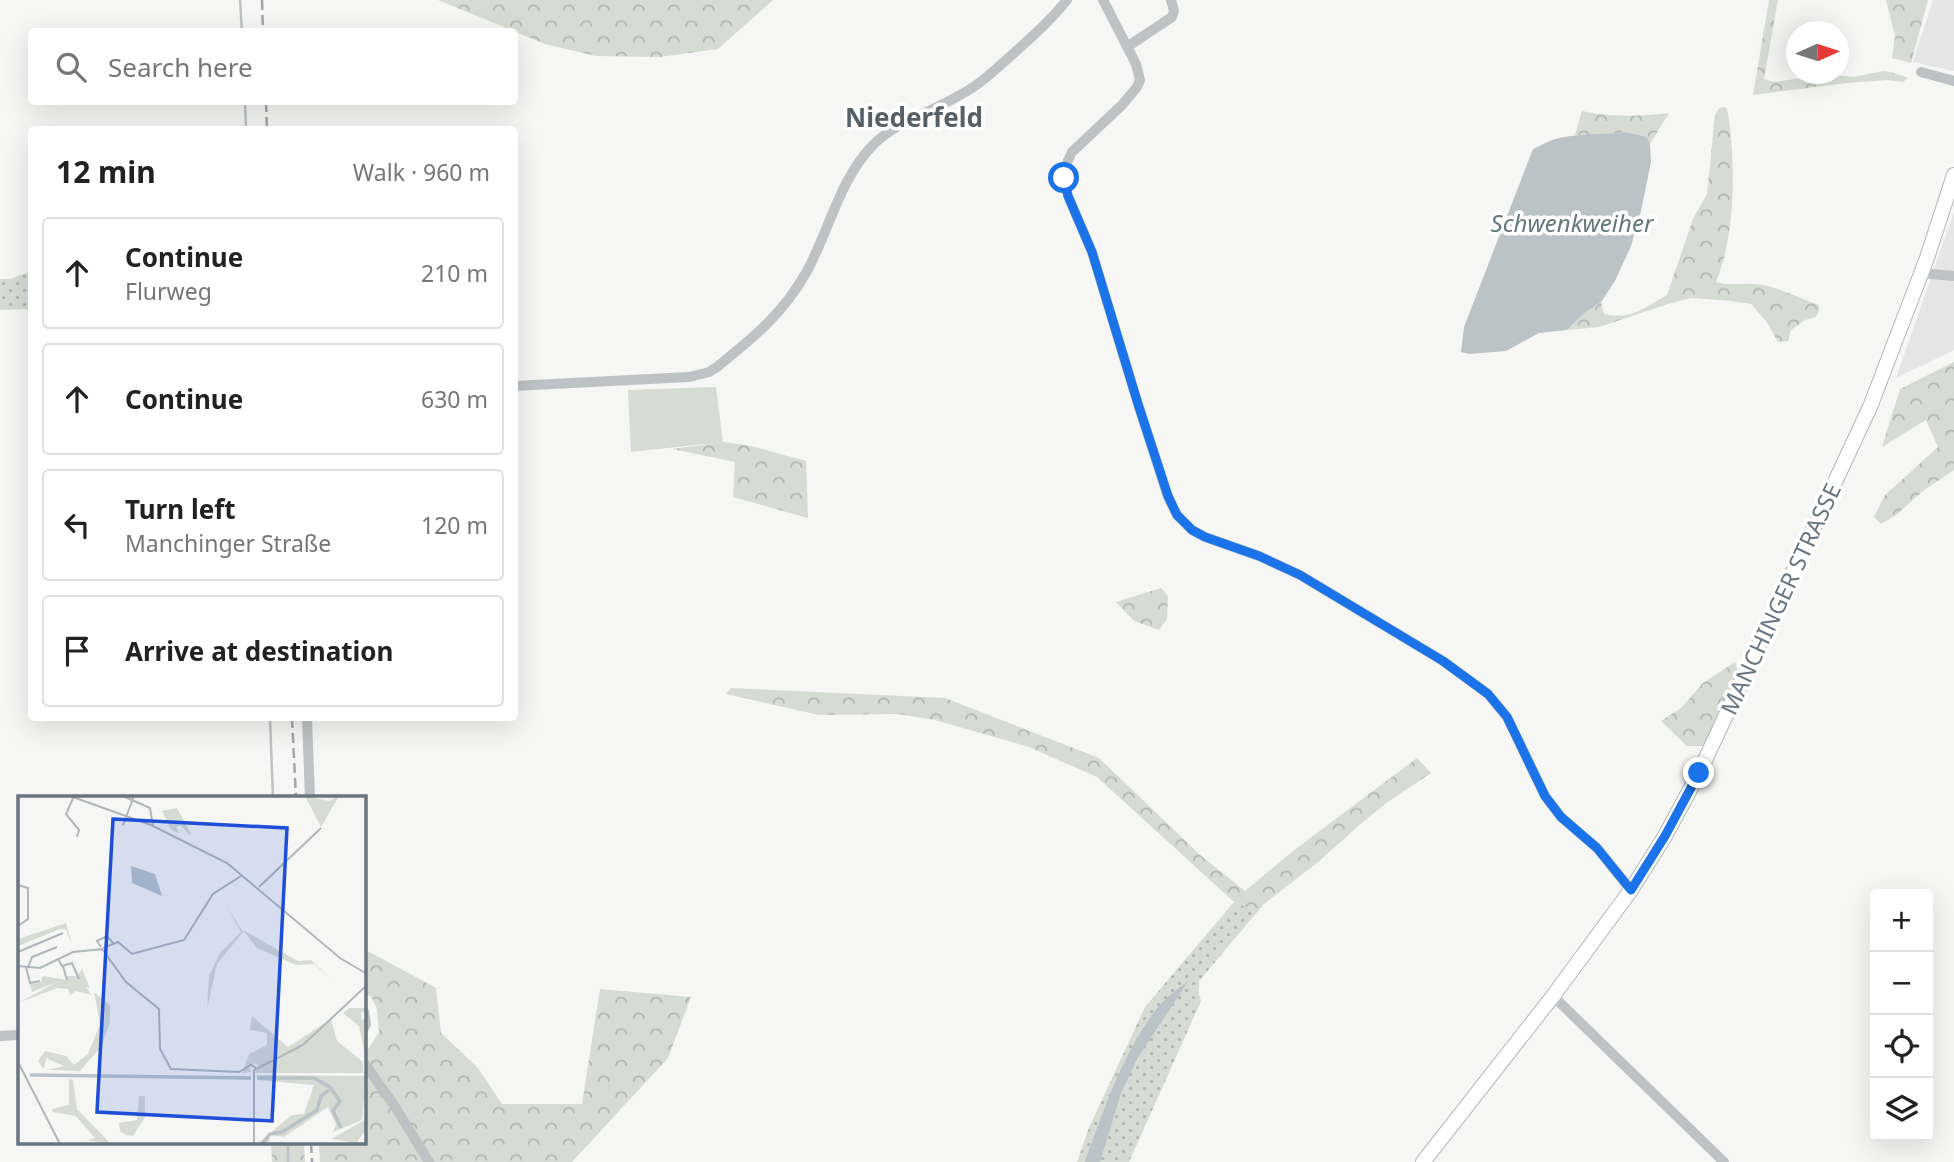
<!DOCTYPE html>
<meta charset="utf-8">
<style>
body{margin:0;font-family:"Noto Sans",sans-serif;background:#f2f2f2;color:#222}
.controls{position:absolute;right:21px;bottom:21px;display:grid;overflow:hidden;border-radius:7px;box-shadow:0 7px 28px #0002}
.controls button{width:63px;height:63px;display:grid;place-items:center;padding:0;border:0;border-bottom:2px solid #e0e0e0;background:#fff;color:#222;font:35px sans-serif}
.compass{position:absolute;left:1786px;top:21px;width:63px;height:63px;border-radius:50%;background:#fff;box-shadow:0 7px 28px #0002;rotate:87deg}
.stop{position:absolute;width:21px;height:21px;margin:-16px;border:5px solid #1a73e8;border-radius:50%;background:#fff}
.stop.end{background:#1a73e8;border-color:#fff;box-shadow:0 2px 7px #0008}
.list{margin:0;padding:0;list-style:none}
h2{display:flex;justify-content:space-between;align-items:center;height:91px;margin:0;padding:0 28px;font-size:30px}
h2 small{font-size:23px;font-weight:400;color:#767676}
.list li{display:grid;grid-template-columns:46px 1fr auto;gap:21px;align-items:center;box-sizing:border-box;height:112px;margin:0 14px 14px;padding:0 14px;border:2px solid #e0e0e0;border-radius:7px}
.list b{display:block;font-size:26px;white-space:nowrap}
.list p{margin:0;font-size:23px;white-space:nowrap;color:#767676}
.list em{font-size:23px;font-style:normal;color:#767676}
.icon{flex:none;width:38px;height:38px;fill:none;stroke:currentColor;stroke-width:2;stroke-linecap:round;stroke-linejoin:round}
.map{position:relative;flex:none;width:1954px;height:1162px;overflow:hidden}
.search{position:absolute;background:#fff;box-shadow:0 7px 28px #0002;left:28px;top:28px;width:490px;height:77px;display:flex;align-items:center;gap:18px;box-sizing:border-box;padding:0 24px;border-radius:7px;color:#767676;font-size:26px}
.panel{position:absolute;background:#fff;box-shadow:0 7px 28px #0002;left:28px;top:126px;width:490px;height:595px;border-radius:7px}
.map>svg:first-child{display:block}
.built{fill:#e4e5e4}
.grass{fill:url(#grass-dots)}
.forest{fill:url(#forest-crowns)}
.park{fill:#d6dbd3}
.water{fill:#b9c3c8}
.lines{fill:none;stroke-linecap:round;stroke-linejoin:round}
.stream{stroke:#b9c3c8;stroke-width:2.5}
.major-casing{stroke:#b2b6b9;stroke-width:16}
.minor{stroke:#bec2c5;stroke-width:10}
.major{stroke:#fff;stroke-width:14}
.rail{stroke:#a0a6ab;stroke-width:2.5;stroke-dasharray:10 5;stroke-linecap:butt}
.route{stroke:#1a73e8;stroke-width:9}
.labels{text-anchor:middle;stroke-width:7;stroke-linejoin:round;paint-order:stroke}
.street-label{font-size:23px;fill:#687682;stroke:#fff}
.water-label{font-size:24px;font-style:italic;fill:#63777f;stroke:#fff}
.quarter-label{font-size:26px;font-weight:bold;fill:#556068;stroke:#fff}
.inset-river{fill:none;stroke:#b9c3c8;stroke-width:3.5}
.inset-road{fill:none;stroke:#b0b7bc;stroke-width:2}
.view{fill:#1d4ed8;fill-opacity:0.15;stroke:#1d4ed8;stroke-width:3.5}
.inset-edge{fill:none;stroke:#687682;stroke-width:3.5}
</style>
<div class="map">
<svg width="1954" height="1162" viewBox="0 0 1954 1162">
<defs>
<pattern id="grass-dots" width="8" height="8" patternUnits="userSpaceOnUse" patternTransform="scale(1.75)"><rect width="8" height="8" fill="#d6dbd3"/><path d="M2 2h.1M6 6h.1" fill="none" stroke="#b1b6b1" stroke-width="1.8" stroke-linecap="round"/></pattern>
<pattern id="forest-crowns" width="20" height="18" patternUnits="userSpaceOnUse" patternTransform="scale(1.75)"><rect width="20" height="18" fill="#d6dbd3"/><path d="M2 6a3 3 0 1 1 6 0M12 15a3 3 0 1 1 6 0" fill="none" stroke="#b1b6b1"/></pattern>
</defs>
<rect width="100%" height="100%" fill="#f6f6f4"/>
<!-- built -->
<path class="built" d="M1933,0h21v71l-41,-9z
M1954,212v138l-58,28z"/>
<!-- grass -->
<path class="grass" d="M31,271v38l-31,1v-31h10z
M1234,902l17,7 13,-5 -65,77v13l2,7 -72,161h-52l11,-32 57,-123z"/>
<!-- forest -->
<path class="forest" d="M438,0h335l-55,49 -58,8 -64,-1 -51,-12z
M1769,0h9l-14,79 10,3 28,-4 17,1 15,-4 20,2 29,-6 8,1 17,6 -5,4 -16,-2 -40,3 -94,12z
M1886,0h42l-17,63 -19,-5 3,-22z
M1724,107l3,1c9,50 9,127 -11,174 13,4 26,1 39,2 22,2 44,14 64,21v6l-3,6 -11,3 -14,10 -3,11 -10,1 -12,-21 -15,-17 -19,-3 -41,-3 -23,6 -69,23 -32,3 16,-16 18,-12 3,12c26,7 41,-7 63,-19l26,-76 14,-25 8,-79 4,-7z
M1582,111c29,6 57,6 87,2l-19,31 -3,-7 -21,-5 -22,3h-29z
M1954,362v108l-31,21 -27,24 -15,9 -7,-7 11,-22 53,-48 -12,-27 -44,27 18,-58z
M723,442l24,3 59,16 2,57 -75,-21 2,-35 -63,-13z
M1161,588l7,8 -1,23 -8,11 -25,-9 -18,-19z
M1735,662l3,9 -26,58 -9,17h-16l-26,-25 20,-13 22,-25z
M731,688l214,10 154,60 100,96 46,37 48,-40 124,-93 14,15 -42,28 -25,20 -47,42 -53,41 -13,5 -17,-7 -137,-125 -68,-30 -94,-27 -37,-6 -79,1 -93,-21z
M364,949l72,39 5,45 37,35 24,36h80l18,-115 91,8 -23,61 -96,104h-252l-1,-19h45v-87l15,-24 -2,-23 -6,-13 -7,-2z
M271,1143h33l1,19h-33z"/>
<!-- park -->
<path class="park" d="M716,387l7,55 -92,10 -3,-62z"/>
<!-- water -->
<path class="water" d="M1626,132l21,5 3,7 1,18 -10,49 -10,35 -16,35 -14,21 -18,12 -16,16 -28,3 -33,18 -37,3 -8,-2 3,-25 69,-178c9,-4 17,-9 26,-11 22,-5 45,-3 67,-6z
M1189,980l-52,79 -16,34 -21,69h-15c18,-51 40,-115 75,-157 8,-9 19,-17 29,-25z"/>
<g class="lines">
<!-- stream -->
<path class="stream" d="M240,0l2,32
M245,102l1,28
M270,718l3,80
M288,1143v19"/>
<defs>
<path id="major" d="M1423,1162l130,-166 78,-106 34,-54 34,-63 171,-366 57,-149 27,-83"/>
</defs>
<!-- major casing -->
<use href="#major" class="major-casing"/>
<!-- minor -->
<path class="minor" d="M1103,0l33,64 4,16 -3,7 -15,18 -50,47 -7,15 -1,11 4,18 24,56 46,152 30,93 9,18 15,15 13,7 54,19 41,19 143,86 45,33 19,23 38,79 16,21 36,31 34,42
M1127,47l45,-30 2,-6 -3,-11
M1921,72l33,9
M1923,271l8,3 23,2
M514,386l175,-9 20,-5 8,-5c36,-29 67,-54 90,-96 23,-42 32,-91 66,-126 24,-24 59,-33 87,-50 21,-11 37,-27 54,-42 19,-17 37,-33 53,-53
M307,718l3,80
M1553,996l171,166
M364,1011l2,13 -2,4
M0,1036l19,-1
M364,1063l30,42 35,57"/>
<!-- major -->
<use href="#major" class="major"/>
<!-- rail -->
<path class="rail" d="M262,0l1,32
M266,102l1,28
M292,718l4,80
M311,1143l1,19"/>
</g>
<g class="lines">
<!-- route -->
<path class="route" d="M1064,178l4,18 24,56 46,152 30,92 9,19 15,15 13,7 54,19 41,19 143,86 45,33 19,23 38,79 16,21 36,31 34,42 34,-54 34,-63"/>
</g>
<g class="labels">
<!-- street labels -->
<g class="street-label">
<text transform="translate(1781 599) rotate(-65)" y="8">MANCHINGER STRASSE</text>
</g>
<!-- water labels -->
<g class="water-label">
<text x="1572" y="232">Schwenkweiher</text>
</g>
<!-- quarter labels -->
<g class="quarter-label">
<text x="914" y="127">Niederfeld</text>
</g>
</g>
<!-- overview -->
<g transform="translate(18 796)">
<rect width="348" height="348" fill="#f6f6f4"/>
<path d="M48,127l6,21 -6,-14 -6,-1 -42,17v-7zM225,134l55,31 13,-1 23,22 -20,-18 -18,1 -39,-17zM64,173l8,19 -33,-6 -25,10 -2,-8 11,-2 2,-6 24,4 -1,-4h11zM121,300h6v21l-12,19 -7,-1 -6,-4 -1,-8 18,-3z" fill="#d6dbd3"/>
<path d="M287,0l24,5 10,-5 -18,31zM159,12l14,26 -1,1 -10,-10 -4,2 3,6 -8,-3 -9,-19zM207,108l18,28 -26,32 -10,45 2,-33 11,-23 21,-21zM39,186l27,3 8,10 -16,-4 -6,4 -2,-6 -11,-1 -39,15zM76,196l16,13v18l-9,24 -21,24 -32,-1 16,-4 -18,-8 -2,11 -6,-8 7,-10 21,5 8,9 14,-11 12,-30zM331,212h17v5l-5,-1 1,8 4,-2v42l-7,-34 -16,-13zM234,220l36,31 43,-28 6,22 26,21v11h-108l4,-6 -4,-4 -6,5 3,4 -10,1 7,-19 18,-9v-12l-17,-3zM239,279l109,1 -4,44 -29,12 3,-8 -8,-17 -44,30 -14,-2 -1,9h-12l35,-29 12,-1 10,-29 -57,-5zM51,283l4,1 4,29 34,35 -24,-4 8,-2 -19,-22 -23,-4 -1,-3 17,-4zM348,306v28l-10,13 -25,-4 34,-19z" fill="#d6dbd3"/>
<path d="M113,70l24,8 7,22 -30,-13z" fill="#b9c3c8"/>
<path class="inset-river" d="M12,279l221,3M239,282h57l16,9 10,14 -7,10 8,17M244,348l8,-10 12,-2 35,-22 4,-14 8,-6"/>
<path class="inset-road" d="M52,0l81,29 76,38 113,95 27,16M56,0l-8,18 13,16 -2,7M105,0l27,12 3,18M105,29l11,-29M0,89l10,3v31l-10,7M241,91l62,-59M83,151l-4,-6 10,-5 6,7M85,152l15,-6 14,12 52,-14 29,-46 28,-18M85,154l23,32 33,27 1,40 11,20 68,3 12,-7 5,3M0,156l45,-19M40,163l4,7 10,-3 7,16M0,170l22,2 33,-16 30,-3 -3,1M45,170l4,14 -3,-10M8,171l4,16 10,-2M10,172l4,-11 25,-10M0,266l42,82M236,348v-74l49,-25 64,-60"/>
<path class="view" d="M95,23l174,9 -15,293 -175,-9z"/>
<rect width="348" height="348" class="inset-edge"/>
</g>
</svg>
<div class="controls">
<button>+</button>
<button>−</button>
<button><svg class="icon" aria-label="locate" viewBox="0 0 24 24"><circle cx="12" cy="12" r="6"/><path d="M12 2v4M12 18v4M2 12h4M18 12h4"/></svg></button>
<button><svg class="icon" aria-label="layers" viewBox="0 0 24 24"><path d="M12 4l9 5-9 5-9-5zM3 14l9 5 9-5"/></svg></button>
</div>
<svg class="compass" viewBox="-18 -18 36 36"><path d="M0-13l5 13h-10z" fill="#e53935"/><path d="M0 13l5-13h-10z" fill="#767676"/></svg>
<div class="stop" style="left:1064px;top:178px"></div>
<div class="stop end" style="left:1699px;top:773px"></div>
<div class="search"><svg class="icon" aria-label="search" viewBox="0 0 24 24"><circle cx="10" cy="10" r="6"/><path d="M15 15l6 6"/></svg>Search here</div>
<section class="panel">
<h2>12 min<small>Walk · 960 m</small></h2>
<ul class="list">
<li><svg class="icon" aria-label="ahead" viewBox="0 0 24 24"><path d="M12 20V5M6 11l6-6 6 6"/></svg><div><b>Continue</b><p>Flurweg</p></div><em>210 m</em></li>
<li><svg class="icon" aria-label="ahead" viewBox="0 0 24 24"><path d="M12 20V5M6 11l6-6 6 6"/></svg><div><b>Continue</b></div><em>630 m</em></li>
<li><svg class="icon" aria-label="left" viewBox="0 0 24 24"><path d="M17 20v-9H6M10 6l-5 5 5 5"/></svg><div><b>Turn left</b><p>Manchinger Straße</p></div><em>120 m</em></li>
<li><svg class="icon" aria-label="arrive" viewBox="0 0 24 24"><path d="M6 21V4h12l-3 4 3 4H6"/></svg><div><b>Arrive at destination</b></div></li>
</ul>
</section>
</div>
